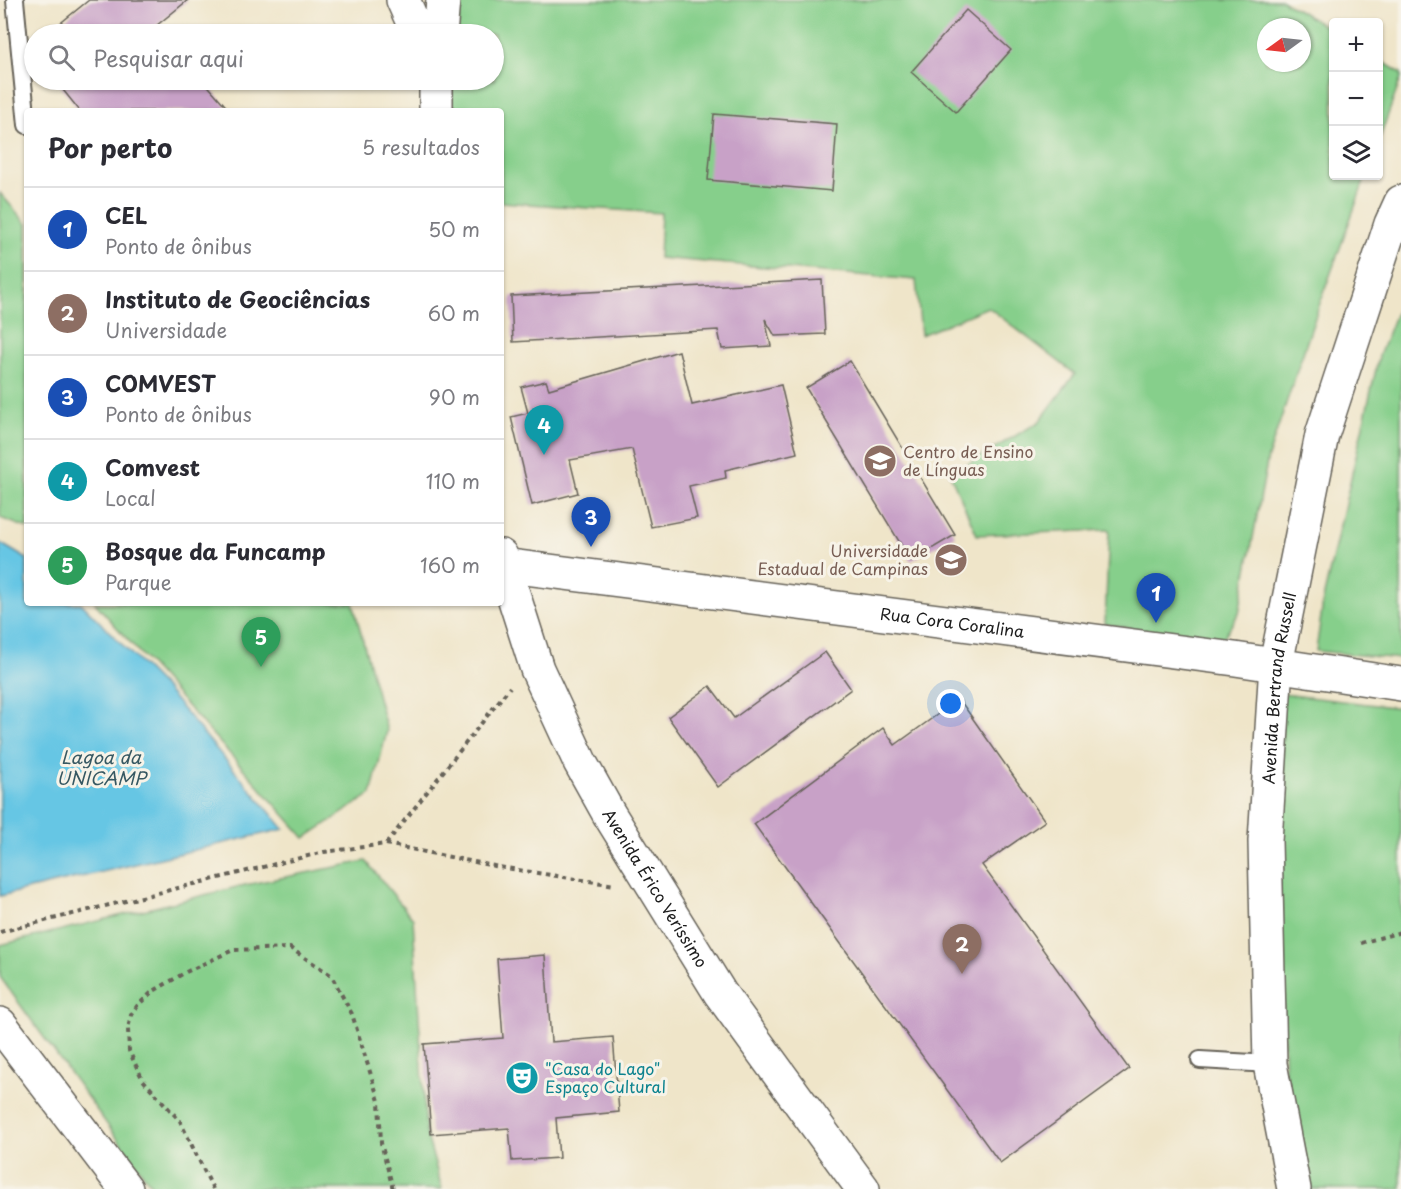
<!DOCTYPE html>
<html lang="pt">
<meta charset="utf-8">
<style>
body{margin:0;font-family:"Playpen Sans",sans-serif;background:#f2f2f3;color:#2b2b33}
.controls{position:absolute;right:18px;top:18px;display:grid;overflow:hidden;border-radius:6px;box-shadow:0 2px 4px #0004}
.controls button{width:54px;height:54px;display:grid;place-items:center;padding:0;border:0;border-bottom:2px solid #e1e1e2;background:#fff;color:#2b2b33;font:30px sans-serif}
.compass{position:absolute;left:1257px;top:18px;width:54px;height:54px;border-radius:50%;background:#fff;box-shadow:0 2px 4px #0004;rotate:255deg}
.you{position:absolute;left:951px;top:704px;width:21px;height:21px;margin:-15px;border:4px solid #fff;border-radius:50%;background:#1a73e8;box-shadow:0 0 0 9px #1a73e833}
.badge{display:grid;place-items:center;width:39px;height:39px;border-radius:50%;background:#d1495b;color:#fff;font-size:20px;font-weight:700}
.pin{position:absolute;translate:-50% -50px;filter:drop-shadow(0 2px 3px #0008)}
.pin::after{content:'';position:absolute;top:32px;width:21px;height:18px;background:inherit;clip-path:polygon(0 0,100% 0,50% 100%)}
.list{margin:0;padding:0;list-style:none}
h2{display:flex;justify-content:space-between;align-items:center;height:78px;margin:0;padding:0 24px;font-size:26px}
h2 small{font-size:20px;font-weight:400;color:#7c7c81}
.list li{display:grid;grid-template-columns:39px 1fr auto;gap:18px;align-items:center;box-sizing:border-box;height:84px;padding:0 24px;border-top:2px solid #e1e1e2}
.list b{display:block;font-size:22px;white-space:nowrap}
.list p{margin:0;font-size:20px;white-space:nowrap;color:#7c7c81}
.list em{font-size:20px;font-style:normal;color:#7c7c81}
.icon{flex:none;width:33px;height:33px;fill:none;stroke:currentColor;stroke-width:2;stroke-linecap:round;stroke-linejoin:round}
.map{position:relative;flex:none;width:1401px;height:1189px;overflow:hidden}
.search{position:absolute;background:#fff;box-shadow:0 2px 4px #0004;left:24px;top:24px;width:480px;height:66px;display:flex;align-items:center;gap:15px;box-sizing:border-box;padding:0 21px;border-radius:33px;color:#7c7c81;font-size:22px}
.panel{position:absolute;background:#fff;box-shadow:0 2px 4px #0004;left:24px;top:108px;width:480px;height:498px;border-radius:6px}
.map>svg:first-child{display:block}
.green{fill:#86cf8b;stroke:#517654;stroke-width:1.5;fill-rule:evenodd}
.water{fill:#66c6e4;stroke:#417180;stroke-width:1.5}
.building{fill:#c8a1c7}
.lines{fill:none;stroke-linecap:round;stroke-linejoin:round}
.service-casing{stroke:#666259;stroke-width:20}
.minor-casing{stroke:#666259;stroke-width:36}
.tertiary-casing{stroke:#666259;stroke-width:36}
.path{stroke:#666259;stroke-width:4;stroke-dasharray:4.5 4.5;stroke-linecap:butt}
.service{stroke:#fff;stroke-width:16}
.minor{stroke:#fff;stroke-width:33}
.tertiary{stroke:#fff;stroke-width:33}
.labels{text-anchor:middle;stroke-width:6;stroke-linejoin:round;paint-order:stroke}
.education-label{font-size:16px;fill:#785e54;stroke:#f7f3e8;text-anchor:start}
.street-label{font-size:16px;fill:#1c1c1c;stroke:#f7f3e8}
.culture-label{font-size:16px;fill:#0d838f;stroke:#f7f3e8;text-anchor:start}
.water-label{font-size:18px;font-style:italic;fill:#365862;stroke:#f7f3e8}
</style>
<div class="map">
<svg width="1401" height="1189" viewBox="0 0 1401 1189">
<rect width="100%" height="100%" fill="#f7f3e8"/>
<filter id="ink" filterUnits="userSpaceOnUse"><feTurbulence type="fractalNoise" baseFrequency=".0167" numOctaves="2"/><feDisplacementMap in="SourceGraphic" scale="12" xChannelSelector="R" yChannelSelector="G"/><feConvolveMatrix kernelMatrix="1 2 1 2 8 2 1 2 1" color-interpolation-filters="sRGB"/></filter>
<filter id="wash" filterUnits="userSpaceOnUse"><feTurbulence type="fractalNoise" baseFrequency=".008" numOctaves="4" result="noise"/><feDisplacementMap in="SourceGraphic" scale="24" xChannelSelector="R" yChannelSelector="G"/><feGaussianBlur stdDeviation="1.35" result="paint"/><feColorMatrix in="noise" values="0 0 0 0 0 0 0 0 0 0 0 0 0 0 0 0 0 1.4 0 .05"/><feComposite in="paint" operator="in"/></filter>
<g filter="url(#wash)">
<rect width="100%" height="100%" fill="#efe5c9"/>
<!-- green -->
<path class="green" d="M461,0h821l51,31 1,145h32l-46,127 -52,154 -29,156 -19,30 -115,-19 4,-94 -132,5 -27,-61 89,-52 36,-48 -87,-67 -67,28 -5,-55 -257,-22 2,-45 -160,-11v-91h-49v-31h42v-46h-37zM1266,27h36v36h-36z
M1378,59l23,14v5l-22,62z
M0,193l27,31v304l-27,-10z
M1401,300v359l-85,-8 8,-56 55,-239z
M95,603h258l34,128 -16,63 -66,44z
M1274,693l127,15v481h-107l-7,-34z
M366,861l47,58 13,213 16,57h-288l-154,-212v-32l245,-60z"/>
<!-- water -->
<path class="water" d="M0,543l27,16v44h54l84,85 119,141 -284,67z"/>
<g id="blocks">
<!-- building -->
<path class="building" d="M89,0h99l-42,34h-99z
M966,10l45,40 -55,62 -45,-40z
M55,80h148l27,31h-150z
M714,114l123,10 -5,67 -124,-11z
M822,280l3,54 -50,2 -10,-17 6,27 -49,3 -4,-19 -205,12 -2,-46z
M679,351l13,54 89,-20 16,68 -72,17 1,8 -37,8 8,32 -46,9 -19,-78 -62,11 8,33 -46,12 -21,-88 17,-4 -7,-26 25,-6 3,8z
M850,361l105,174 -44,26 -105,-173z
M825,652l26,37 -133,98 -50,-70 42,-31 24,32z
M959,699l86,122 -63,44 147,204 -129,94 -246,-339 129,-96 12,17z
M545,955l6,87 62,-5 6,75 -63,6 3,40 -47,3 -3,-33 -78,6 -7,-90 79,-6 -6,-79z"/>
</g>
</g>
<g filter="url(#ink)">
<use href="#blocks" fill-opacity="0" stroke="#666259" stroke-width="1.5"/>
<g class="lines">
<defs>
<path id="service" d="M15,0l12,125
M1200,1060l70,4"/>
<g id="minor">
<path id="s1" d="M503,565l732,94 166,25"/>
<path d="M0,1024l126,165"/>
</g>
<g id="tertiary">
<path d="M403,0l15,34"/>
<path d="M440,34l3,-34"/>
<path d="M436,80v31"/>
<path id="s2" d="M501,556l36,113 43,93 29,52 111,179 143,196"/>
<path id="s3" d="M1294,1189l-24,-125 -5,-223 11,-177 46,-229 69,-211 10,-22"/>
</g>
</defs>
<!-- service casing -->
<use href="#service" class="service-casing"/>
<!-- minor casing -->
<use href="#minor" class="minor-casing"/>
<!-- tertiary casing -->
<use href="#tertiary" class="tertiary-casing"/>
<!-- path -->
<path class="path" d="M386,844l124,-157
M0,932l324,-80 62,-8 113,23 116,18
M1361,943l40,-11
M213,1189l-33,-68 -37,-41 -14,-29 -1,-22 3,-14 6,-9 15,-14 34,-20 47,-22 57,-2 41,27 21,39 27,87 2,42 12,46"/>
<!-- service -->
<use href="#service" class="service"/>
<!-- minor -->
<use href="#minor" class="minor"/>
<!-- tertiary -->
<use href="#tertiary" class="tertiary"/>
</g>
</g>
<!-- icons -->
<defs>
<symbol id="university-disc" viewBox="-11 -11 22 22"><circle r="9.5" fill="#8d6e63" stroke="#f7f3e8"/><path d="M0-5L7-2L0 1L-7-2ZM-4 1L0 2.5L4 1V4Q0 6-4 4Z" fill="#fff"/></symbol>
<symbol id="theatre-disc" viewBox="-11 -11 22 22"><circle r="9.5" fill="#0f9aa8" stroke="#f7f3e8"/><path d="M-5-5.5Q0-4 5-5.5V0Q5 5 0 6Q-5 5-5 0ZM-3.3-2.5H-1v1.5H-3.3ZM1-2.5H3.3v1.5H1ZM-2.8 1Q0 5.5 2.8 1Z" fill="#fff"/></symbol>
</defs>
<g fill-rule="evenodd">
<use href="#university-disc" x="861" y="442" width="38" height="38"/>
<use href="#university-disc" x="932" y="541" width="38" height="38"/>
<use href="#theatre-disc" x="503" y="1059" width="38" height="38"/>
</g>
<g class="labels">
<!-- education labels -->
<g class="education-label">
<text x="903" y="458">Centro de Ensino<tspan x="903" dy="18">de Línguas</tspan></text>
<text x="928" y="557" text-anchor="end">Universidade<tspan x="928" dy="18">Estadual de Campinas</tspan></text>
</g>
<!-- street labels -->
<g class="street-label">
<text dy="6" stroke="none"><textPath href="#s1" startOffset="453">Rua Cora Coralina</textPath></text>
<text dy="6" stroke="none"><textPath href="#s3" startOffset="504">Avenida Bertrand Russell</textPath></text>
<text dy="6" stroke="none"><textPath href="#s2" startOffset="368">Avenida Érico Veríssimo</textPath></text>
</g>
<!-- culture labels -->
<g class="culture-label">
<text x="545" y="1075">"Casa do Lago"<tspan x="545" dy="18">Espaço Cultural</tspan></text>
</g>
<!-- water labels -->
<g class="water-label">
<text x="101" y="764">Lagoa da<tspan x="101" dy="21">UNICAMP</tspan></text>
</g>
</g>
</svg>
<div class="controls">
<button>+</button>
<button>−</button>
<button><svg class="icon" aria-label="layers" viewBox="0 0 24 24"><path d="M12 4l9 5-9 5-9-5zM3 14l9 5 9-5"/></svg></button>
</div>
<svg class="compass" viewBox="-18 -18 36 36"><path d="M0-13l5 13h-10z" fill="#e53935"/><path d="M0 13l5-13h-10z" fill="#7c7c81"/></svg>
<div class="you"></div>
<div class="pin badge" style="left:1156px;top:623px;background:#1a4fb4">1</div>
<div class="pin badge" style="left:962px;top:974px;background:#8d6e63">2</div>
<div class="pin badge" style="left:591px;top:547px;background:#1a4fb4">3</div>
<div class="pin badge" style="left:544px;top:455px;background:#0f9aa8">4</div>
<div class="pin badge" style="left:261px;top:667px;background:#2e9e5b">5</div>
<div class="search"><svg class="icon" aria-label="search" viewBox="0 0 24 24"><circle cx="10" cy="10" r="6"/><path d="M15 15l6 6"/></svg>Pesquisar aqui</div>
<section class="panel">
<h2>Por perto<small>5 resultados</small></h2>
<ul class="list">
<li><span class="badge" style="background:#1a4fb4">1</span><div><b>CEL</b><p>Ponto de ônibus</p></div><em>50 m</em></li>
<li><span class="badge" style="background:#8d6e63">2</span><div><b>Instituto de Geociências</b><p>Universidade</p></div><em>60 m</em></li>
<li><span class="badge" style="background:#1a4fb4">3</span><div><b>COMVEST</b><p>Ponto de ônibus</p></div><em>90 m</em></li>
<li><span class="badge" style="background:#0f9aa8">4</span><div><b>Comvest</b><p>Local</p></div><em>110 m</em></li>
<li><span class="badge" style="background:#2e9e5b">5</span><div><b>Bosque da Funcamp</b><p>Parque</p></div><em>160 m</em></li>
</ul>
</section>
</div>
